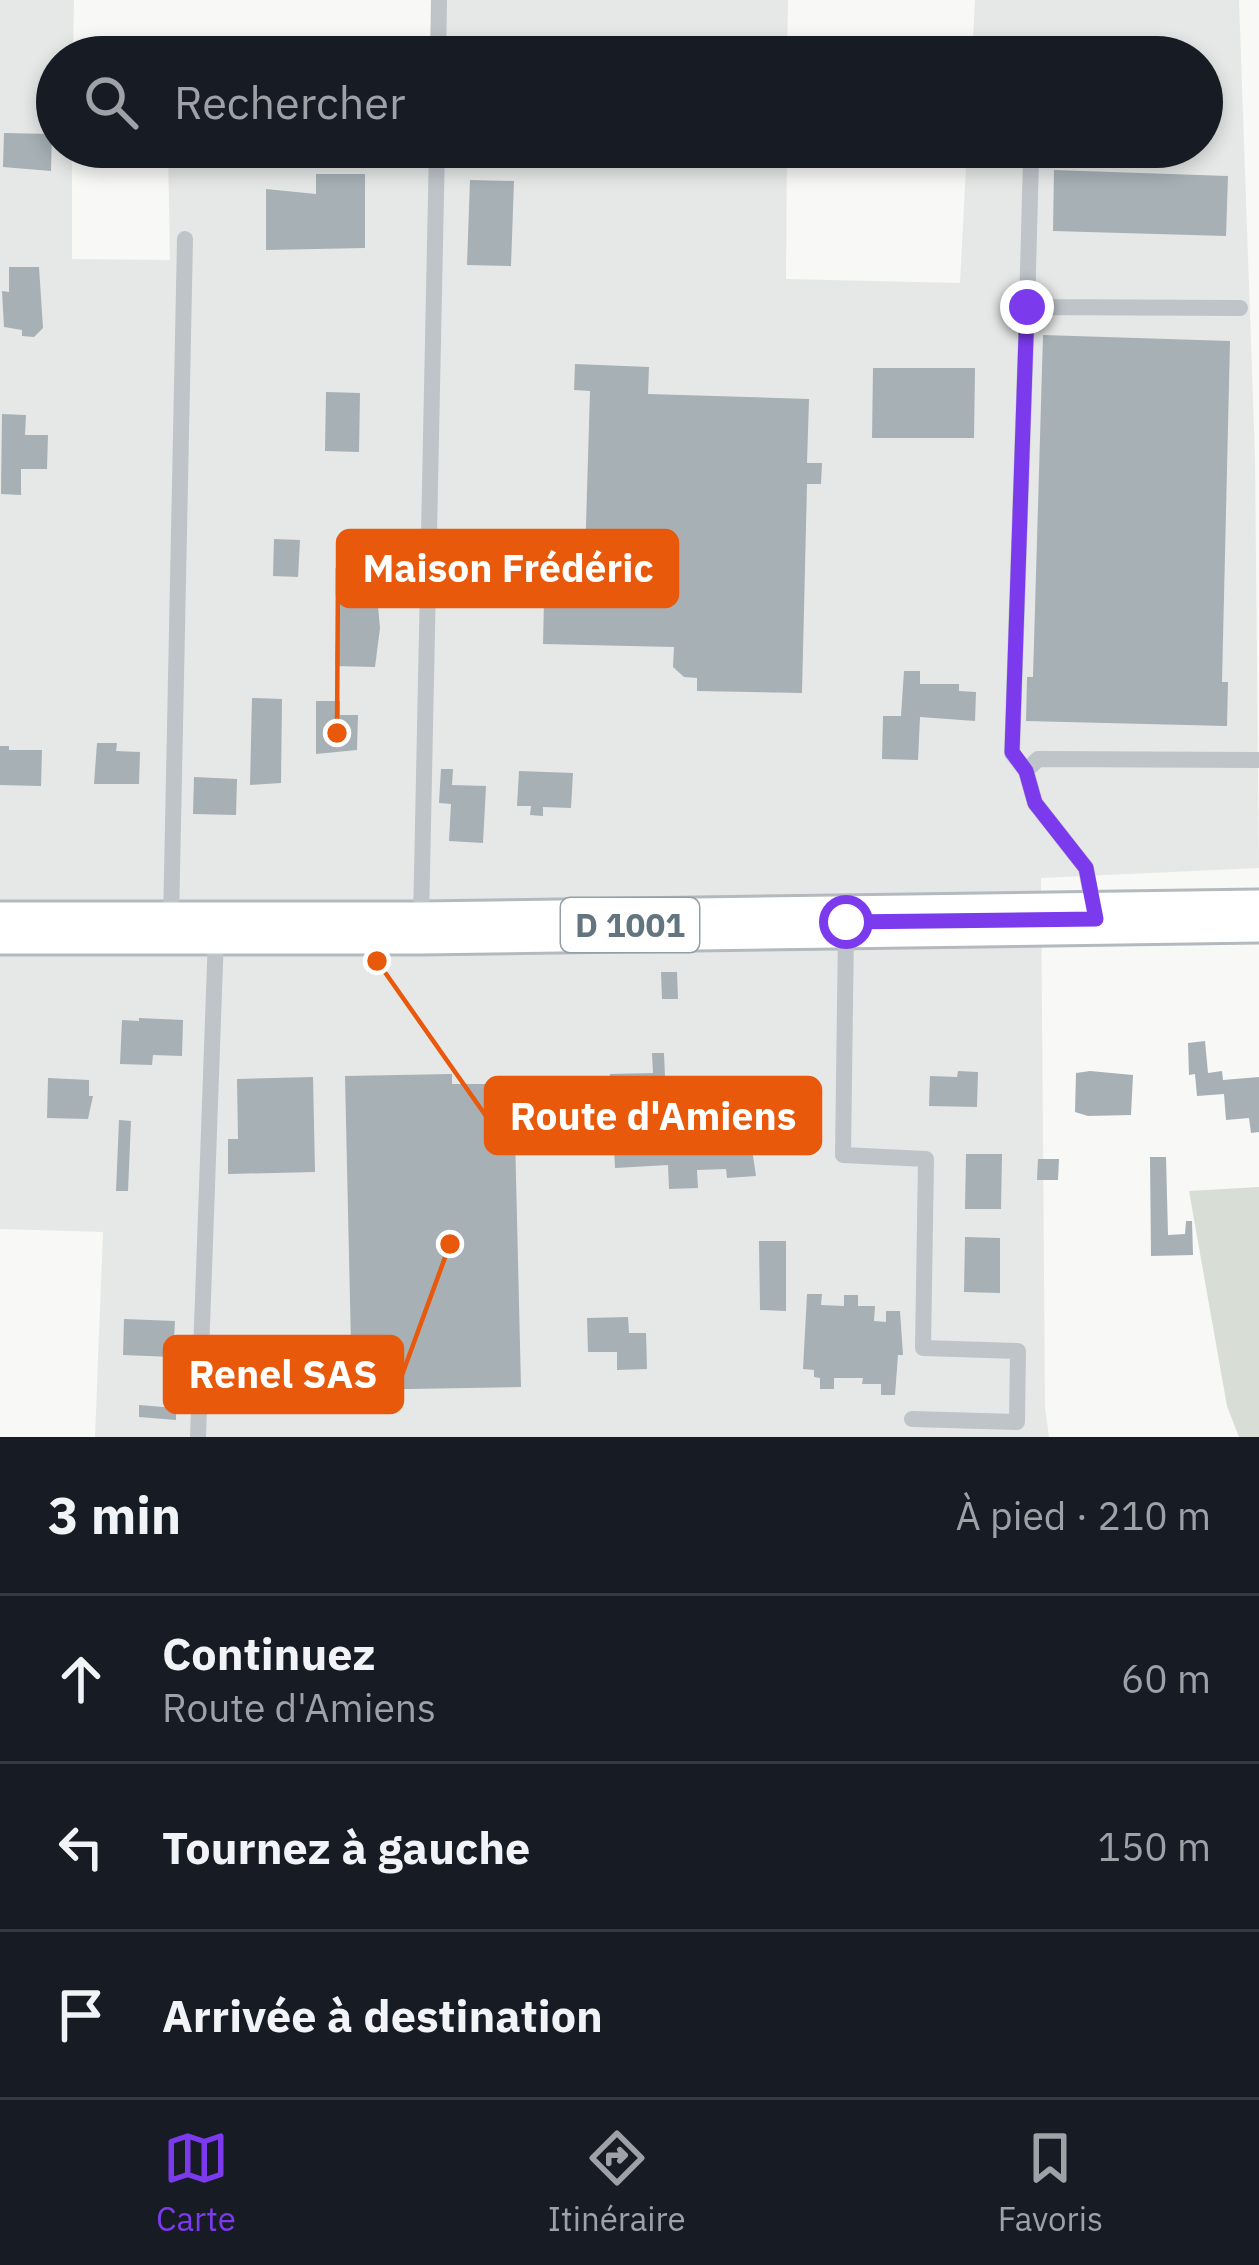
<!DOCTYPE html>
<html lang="fr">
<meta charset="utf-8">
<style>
body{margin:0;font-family:"IBM Plex Sans",sans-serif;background:#20242c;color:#f1f3f6}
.stop{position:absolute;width:36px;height:36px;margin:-27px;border:9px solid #7c3aed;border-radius:50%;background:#fff}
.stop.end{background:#7c3aed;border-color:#fff;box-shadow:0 3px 12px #0008}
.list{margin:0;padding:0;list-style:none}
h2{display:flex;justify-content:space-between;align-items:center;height:156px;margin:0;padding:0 48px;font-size:51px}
h2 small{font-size:39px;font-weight:400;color:#9ea1a6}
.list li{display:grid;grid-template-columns:78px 1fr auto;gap:36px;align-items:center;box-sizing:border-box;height:168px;padding:0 48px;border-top:3px solid #363941}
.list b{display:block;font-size:45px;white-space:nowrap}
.list p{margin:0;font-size:39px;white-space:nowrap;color:#9ea1a6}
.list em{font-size:39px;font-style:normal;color:#9ea1a6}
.icon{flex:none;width:66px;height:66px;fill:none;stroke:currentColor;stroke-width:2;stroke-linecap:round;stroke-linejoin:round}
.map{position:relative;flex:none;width:1259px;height:1437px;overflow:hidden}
.search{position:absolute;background:#171b24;box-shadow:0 6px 18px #0003;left:36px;right:36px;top:36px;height:132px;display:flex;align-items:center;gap:30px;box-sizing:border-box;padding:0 42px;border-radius:66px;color:#9ea1a6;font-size:45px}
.sheet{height:660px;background:#171b24}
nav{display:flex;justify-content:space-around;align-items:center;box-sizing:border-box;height:168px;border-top:3px solid #363941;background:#171b24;font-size:33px;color:#9ea1a6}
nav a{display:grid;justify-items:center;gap:6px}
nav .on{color:#7c3aed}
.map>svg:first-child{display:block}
.built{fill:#e6e8e7}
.green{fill:#d8ddd5}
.building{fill:#a6b0b5}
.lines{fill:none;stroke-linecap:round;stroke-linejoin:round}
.primary-casing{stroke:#b3b9bc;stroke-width:57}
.service{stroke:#bfc4c8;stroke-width:16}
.primary{stroke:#fff;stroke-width:51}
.route{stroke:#7c3aed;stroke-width:15}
.labels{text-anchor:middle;stroke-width:12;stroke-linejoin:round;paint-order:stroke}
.shield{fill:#fff;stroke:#929fa6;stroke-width:3}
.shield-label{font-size:33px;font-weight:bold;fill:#637680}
.leader{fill:none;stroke:#e8590c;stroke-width:4.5}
.callout-dot{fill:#e8590c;stroke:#fff;stroke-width:4.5}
.callout{fill:#e8590c;stroke:#e8590c;stroke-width:4.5}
.callout-label{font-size:39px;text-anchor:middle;font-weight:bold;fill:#fff}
</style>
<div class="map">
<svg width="1259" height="1437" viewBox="0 0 1259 1437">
<rect width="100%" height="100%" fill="#f8f8f6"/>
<!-- built -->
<path class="built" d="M0,0h74l-1,57h-16v90h15v112l98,1 -2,-113h619l-1,132 174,4 7,-136h235v-90h-230l3,-57h264l16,456 4,412 -218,10 4,529 4,30h-954l8,-205 -103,-3z
M439,0h349l-1,57h-354z"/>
<!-- green -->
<path class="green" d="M1259,1187v250h-20l-12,-31 -38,-215z"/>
<!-- building -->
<path class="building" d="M4,133l48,1 -1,37 -48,-4z
M1054,170l174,6 -2,60 -173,-5z
M316,174h49v74l-99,2v-61l50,5z
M470,180l44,1 -3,85 -44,-1z
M9,267h30l4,61 -9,9 -12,-1v-6l-18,-3 -2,-36 7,1z
M1043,335l187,6 -8,341h6l-1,44 -201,-5 1,-44h6z
M575,364l74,3 -1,27 161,5 -2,64h15l-1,21h-14l-5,209 -105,-2v-13l-13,-1 -11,-10 1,-20 -131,-3 2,-87 40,1 5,-167 -16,-1z
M873,368h102l-1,70h-102z
M326,392l34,1 -1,59 -34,-1z
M2,414l24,1 -1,20h23l-1,34h-26v26l-20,-1z
M274,539l26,1 -2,37 -25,-1z
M338,594l39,1 3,33 -5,39 -40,-1z
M904,671h16v13h39v7l17,1 -1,29 -55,-4 -2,43 -36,-1 1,-43h18z
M252,698l30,1 -1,84 -31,2z
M316,701h24v14h18l-1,35 -41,4z
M97,743h20l-1,8 24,1 -1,32h-45z
M0,746h9v4h33l-1,36 -41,-1z
M441,769h12l-1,16 34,1 -3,57 -34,-2 2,-37 -12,-1z
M519,771l54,2 -2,35 -28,-1v9l-13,-1 1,-9h-14z
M194,777l43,2 -1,36 -43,-1z
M661,972h16l1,27h-16z
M139,1018l44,2 -1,36 -29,-1 -1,10 -32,-1 2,-44 17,1z
M1205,1041l3,32 14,-2 1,9 36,-3v55l-8,1 -2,-15 -23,2 -2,-26 -27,2 -2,-22 -6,1 -1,-32z
M652,1053h12l4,96 12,-1v-10l70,-2 6,40 -29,2 -1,-9 -29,1 1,18 -29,1 -1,-24 -53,3 -5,-94 43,-1z
M958,1071l20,1 -1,35 -48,-1 1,-30 27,1z
M1090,1071l43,4 -2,40 -43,1 -13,-4 1,-39z
M452,1074v10h44l2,50 17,1 6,252 -169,3 -7,-314z
M313,1077l2,95 -87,2v-35h10l-1,-60z
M48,1078l41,2v16h4l-5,23 -41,-1z
M119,1120l12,1 -3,70h-12z
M966,1154h36l-1,55h-36z
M1150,1157h16l2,78 17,-1 1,-13h6l1,34 -42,1z
M1038,1159h21l-1,21h-21z
M965,1237l35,1v55l-36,-1z
M759,1241h27v70l-26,-1z
M807,1294h15l-1,11 23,1v-11h14v11h17l-1,15 12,1v-11h14l3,44h-5l-3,40h-14v-11h-19l1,-6h-29v11h-14v-11l-6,-1v-7l-11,-1z
M628,1317l1,16h17l1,36 -30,1v-18h-29l-1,-34z
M124,1319l51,2 -2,36 -50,-2z
M139,1405l37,3v12l-37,-3z"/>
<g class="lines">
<defs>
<path id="primary" d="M0,928h421l838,-12"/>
</defs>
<!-- primary casing -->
<use href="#primary" class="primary-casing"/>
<!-- service -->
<path class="service" d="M438,57l1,-57
M1027,307l4,-148
M1026,771l-14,-18 15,-446 213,1
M1094,912l-8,-44 -51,-65 -9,-32 12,-12 221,1
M421,921l16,-774
M171,922l14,-683
M846,929l-3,226 83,4 -3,189 95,3 -1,71 -105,-3
M198,1437l18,-501"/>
<!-- primary -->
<use href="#primary" class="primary"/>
</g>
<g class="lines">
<!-- route -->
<path class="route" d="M846,922l250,-3 -10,-51 -51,-65 -9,-32 -14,-19 15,-445"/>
</g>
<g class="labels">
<!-- shield labels -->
<rect class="shield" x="561" y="898" width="138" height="54" rx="9"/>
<g class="shield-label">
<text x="630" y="937">D 1001</text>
</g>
</g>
<!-- callouts -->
<path class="leader" d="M337 733L338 568M377 961L486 1116M450 1244L402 1375"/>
<g class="callout-dot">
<circle cx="337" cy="733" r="12"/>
<circle cx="377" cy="961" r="12"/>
<circle cx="450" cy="1244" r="12"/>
</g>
<g class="callout">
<rect x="338" y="531" width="339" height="75" rx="12"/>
<rect x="486" y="1078" width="334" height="75" rx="12"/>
<rect x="165" y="1337" width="237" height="75" rx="12"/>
</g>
<g class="callout-label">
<text x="508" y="582">Maison Frédéric</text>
<text x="653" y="1130">Route d'Amiens</text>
<text x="283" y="1388">Renel SAS</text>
</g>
</svg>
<div class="stop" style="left:846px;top:922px"></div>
<div class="stop end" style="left:1027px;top:307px"></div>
<div class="search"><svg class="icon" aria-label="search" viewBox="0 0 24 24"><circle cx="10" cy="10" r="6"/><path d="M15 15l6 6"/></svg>Rechercher</div>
</div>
<section class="sheet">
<h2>3 min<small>À pied · 210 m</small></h2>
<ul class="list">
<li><svg class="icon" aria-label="ahead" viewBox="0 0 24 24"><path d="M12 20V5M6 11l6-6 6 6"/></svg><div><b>Continuez</b><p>Route d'Amiens</p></div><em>60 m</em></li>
<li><svg class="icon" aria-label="left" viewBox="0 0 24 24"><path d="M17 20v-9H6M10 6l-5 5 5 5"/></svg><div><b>Tournez à gauche</b></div><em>150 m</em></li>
<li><svg class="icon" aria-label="arrive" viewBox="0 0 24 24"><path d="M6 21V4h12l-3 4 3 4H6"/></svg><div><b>Arrivée à destination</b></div></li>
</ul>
</section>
<nav>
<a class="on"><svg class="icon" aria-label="map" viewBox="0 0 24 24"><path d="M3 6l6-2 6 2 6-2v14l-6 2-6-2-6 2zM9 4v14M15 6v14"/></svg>Carte</a>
<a><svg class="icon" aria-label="directions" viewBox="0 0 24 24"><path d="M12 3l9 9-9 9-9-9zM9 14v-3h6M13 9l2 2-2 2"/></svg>Itinéraire</a>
<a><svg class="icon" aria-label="saved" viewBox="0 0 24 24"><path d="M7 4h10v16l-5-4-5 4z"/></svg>Favoris</a>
</nav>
